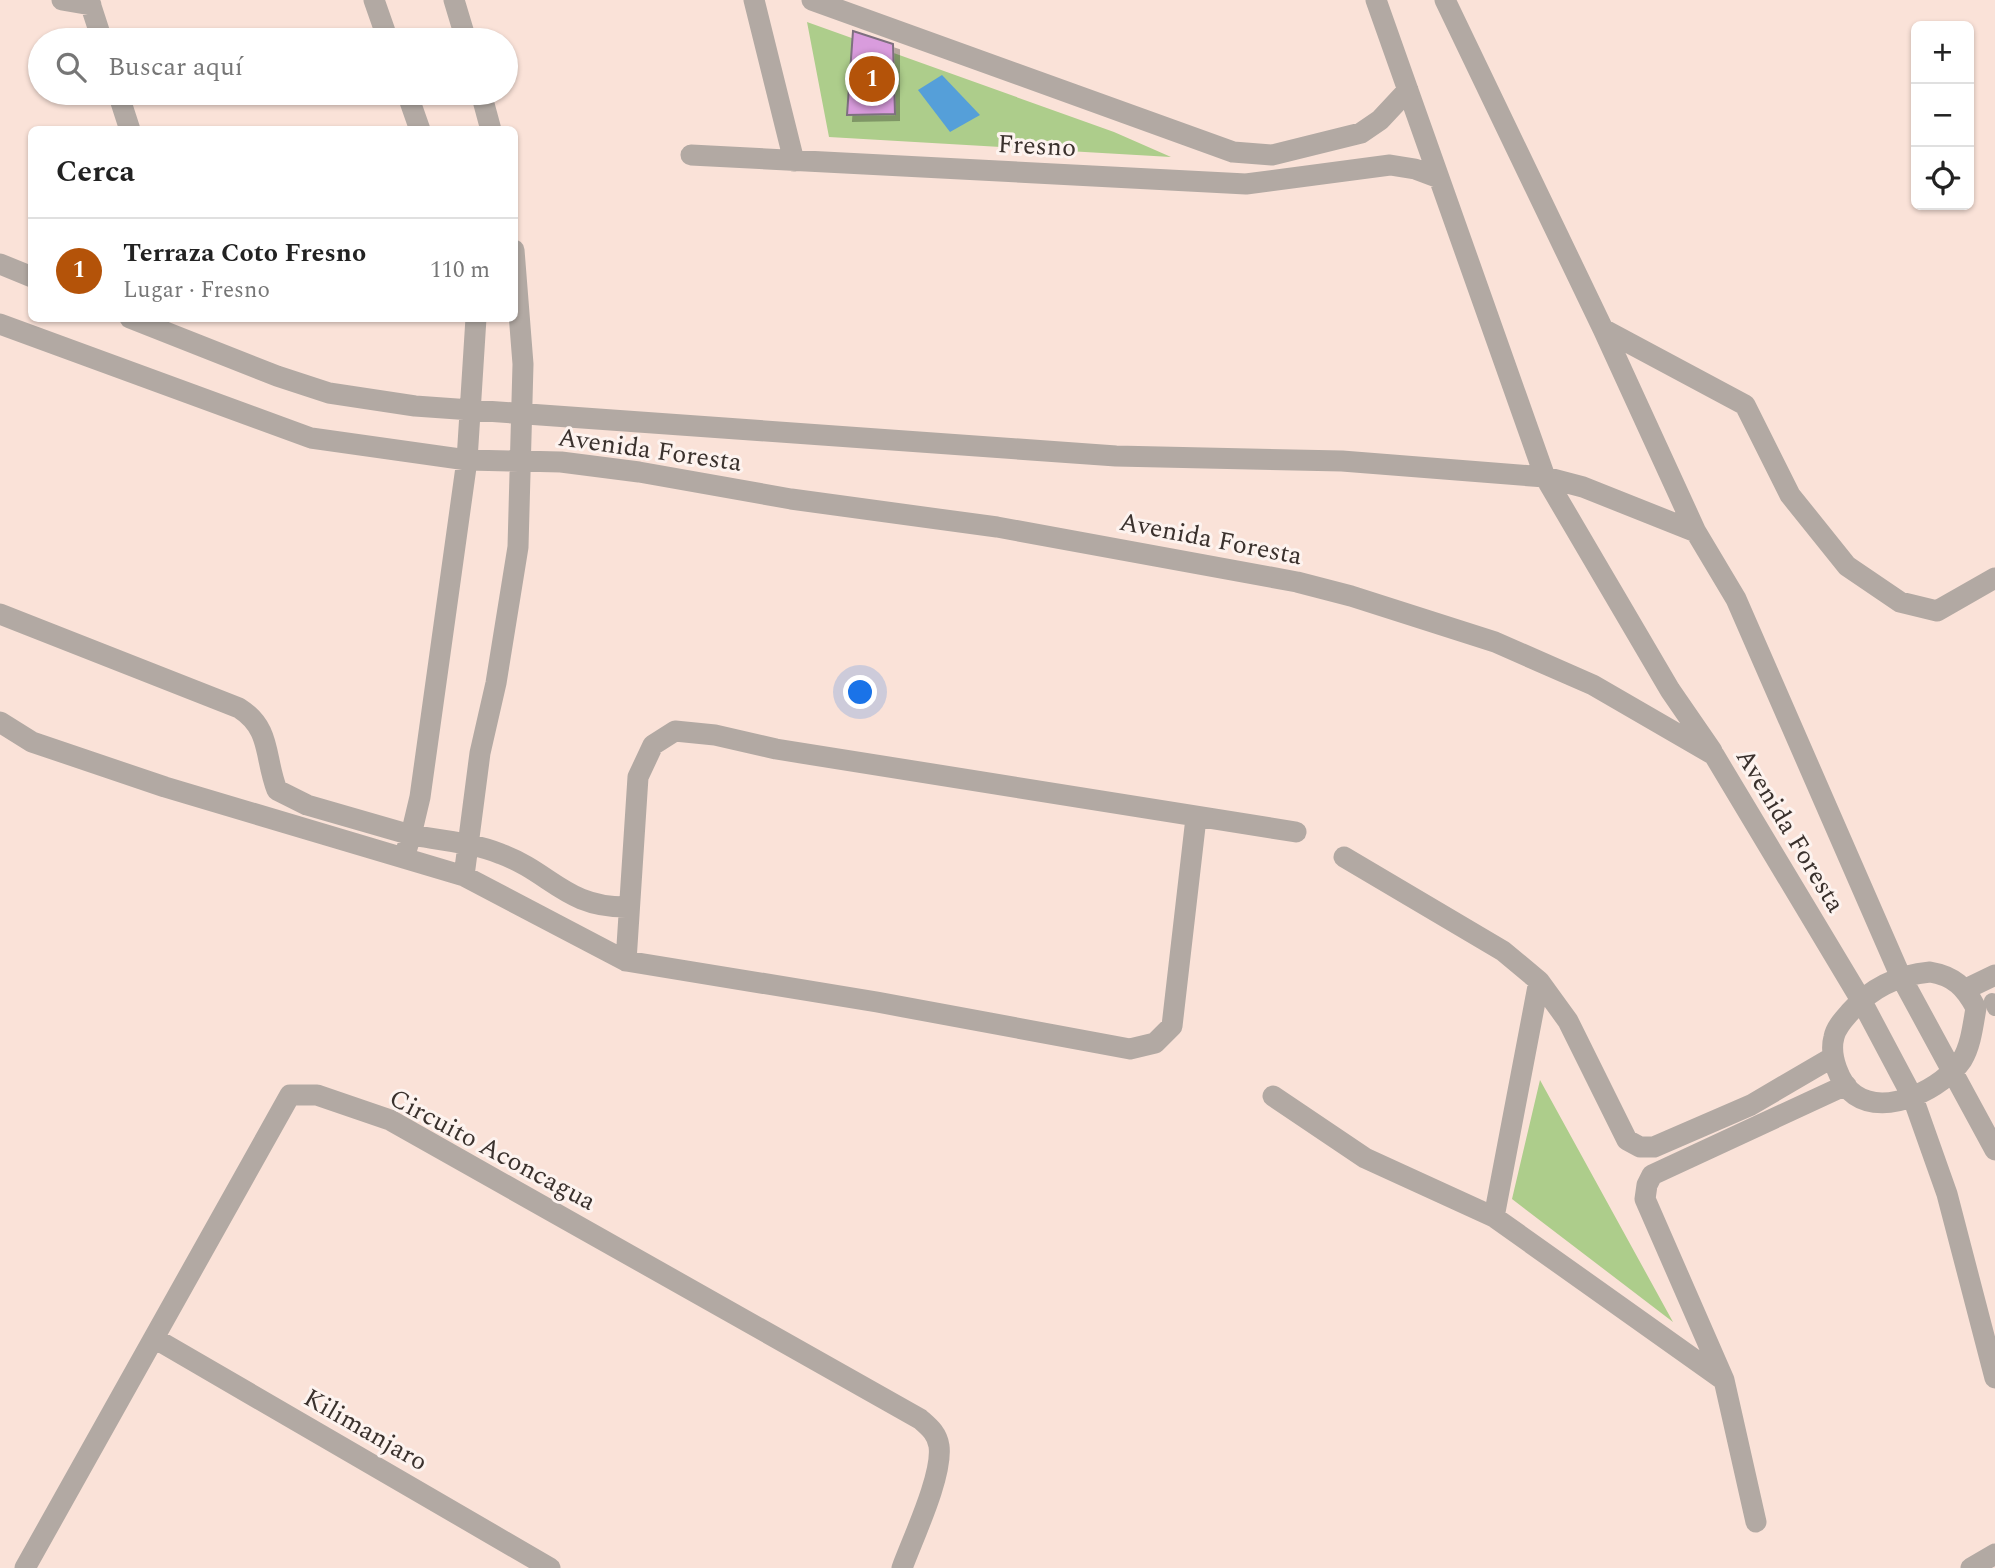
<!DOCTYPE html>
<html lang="es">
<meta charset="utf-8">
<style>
body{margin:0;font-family:Spectral,serif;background:#f6f6f6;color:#222}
.controls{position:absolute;right:21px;top:21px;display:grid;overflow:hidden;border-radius:10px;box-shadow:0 2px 5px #0004}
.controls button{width:63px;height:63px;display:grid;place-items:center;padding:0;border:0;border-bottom:2px solid #e0e0e0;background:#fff;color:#222;font:35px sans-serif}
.you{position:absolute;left:861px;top:693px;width:24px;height:24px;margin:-18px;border:5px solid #fff;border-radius:50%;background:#1a73e8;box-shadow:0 0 0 10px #1a73e833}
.badge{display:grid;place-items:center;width:46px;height:46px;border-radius:50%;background:#b45309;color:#fff;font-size:23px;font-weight:700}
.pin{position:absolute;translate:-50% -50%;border:4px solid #fff;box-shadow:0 2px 7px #0006}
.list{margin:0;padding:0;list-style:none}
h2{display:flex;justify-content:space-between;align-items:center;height:91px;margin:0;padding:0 28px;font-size:30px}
h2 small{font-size:23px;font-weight:400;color:#767676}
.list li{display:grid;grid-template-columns:46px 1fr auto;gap:21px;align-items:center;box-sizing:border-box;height:105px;padding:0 28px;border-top:2px solid #e0e0e0}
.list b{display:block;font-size:26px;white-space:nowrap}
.list p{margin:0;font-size:23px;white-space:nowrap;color:#767676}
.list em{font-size:23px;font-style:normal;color:#767676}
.icon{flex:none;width:38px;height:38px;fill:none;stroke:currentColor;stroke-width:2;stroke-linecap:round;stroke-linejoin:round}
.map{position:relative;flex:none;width:1995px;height:1568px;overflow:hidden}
.search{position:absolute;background:#fff;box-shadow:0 2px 5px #0004;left:28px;top:28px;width:490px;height:77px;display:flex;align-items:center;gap:18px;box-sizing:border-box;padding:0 24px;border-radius:38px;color:#767676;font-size:26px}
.panel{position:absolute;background:#fff;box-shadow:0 2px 5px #0004;left:28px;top:126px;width:490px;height:196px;border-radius:10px}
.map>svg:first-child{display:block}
.green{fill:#adcd8b}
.water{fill:#559fd9}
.building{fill:#d99cdd;stroke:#7e707f;stroke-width:2;filter:url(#shadow)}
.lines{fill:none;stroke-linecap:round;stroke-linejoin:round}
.service{stroke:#b2a9a3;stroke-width:16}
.minor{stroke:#b2a9a3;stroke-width:21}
.labels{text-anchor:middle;stroke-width:6;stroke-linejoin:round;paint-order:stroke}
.street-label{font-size:26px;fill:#3a312d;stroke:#fdf3ef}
</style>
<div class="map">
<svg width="1995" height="1568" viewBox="0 0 1995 1568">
<defs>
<filter id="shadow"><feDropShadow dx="6" dy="6" stdDeviation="0" flood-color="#0004"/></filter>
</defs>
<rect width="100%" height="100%" fill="#fae2d8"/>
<!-- green -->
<path class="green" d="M807,22l307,110 57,25 -342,-20z
M1540,1080l133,242 -161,-123z"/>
<!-- water -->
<path class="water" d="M942,75l38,40 -30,17 -32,-42z"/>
<!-- building -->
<path class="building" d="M853,31l40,13 2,70 -48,1z"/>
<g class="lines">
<!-- service -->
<path class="service" d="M1992,1001l3,7"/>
<!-- minor -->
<path class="minor" d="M62,0l29,5
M89,0l13,40
M374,0l14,40
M454,0l12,40
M754,0l40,161
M812,0l421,152 39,3 89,-22 19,-13 28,-30
M1376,0l169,477 125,213 42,61
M1445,0l158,329 93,203
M118,93l12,37
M407,93l13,37
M481,93l10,37
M691,155l555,29 144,-19 25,4 24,9
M0,264l32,13
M130,318l147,58 52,17 86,13 701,50 226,5 203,16 38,10 113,45 40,67 164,376 95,175
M0,324l311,114 156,22 94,2 78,10 152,27 206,28 300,55 54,14 144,46 98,43 121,70 147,245 52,98 34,96 48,184
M1603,329l142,76 45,90 57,71 53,36 37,9 58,-33
M0,614l239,94c33,21 25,49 38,82l30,15 104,30 9,-38 47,-337 9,-142
M0,722l32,20 133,45 299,89 162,85 251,41 253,47 25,-6 17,-17 24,-208
M407,848l4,-13c29,5 63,8 90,19 51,19 65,54 127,53
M1344,857l159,94 36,30 29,40 59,119 13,7h14l97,-42 82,-48
M464,876l16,-123 16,-70 22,-136 5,-183 -9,-114
M626,961l12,-184 15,-32 22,-14 40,4 61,14 520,83
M1930,972c24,4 35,15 46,36 -3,17 -5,37 -14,52 -19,28 -75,57 -107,35 -16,-11 -26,-40 -21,-58 2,-10 10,-18 17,-26 21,-24 48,-36 79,-39z
M1966,989l29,-14
M1273,1096l92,62 129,59 228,162
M1494,1217l45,-236
M154,1338l396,230
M1756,1522l-32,-142 -79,-181 2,-14 5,-10 194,-90
M25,1568l265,-473h27l73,25 530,299c9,8 17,14 19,27 4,29 -26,92 -37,122
M1971,1568l24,-14"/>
</g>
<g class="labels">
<!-- street labels -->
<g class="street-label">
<text transform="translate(1037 145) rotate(3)" y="9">Fresno</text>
<text transform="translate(650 449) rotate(8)" y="9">Avenida Foresta</text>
<text transform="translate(1211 538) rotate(11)" y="9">Avenida Foresta</text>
<text transform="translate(1791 830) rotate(59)" y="9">Avenida Foresta</text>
<text transform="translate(493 1149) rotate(28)" y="9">Circuito Aconcagua</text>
<text transform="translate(366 1429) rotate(30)" y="9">Kilimanjaro</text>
</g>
</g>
</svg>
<div class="controls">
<button>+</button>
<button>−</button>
<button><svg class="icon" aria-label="locate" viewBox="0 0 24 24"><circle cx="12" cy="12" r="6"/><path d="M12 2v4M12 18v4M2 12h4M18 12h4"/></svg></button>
</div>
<div class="you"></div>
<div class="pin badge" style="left:872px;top:79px">1</div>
<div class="search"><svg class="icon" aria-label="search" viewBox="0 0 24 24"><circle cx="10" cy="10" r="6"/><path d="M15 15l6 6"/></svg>Buscar aquí</div>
<section class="panel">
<h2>Cerca<small></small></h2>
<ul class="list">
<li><span class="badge">1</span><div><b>Terraza Coto Fresno</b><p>Lugar · Fresno</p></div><em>110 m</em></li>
</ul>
</section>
</div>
